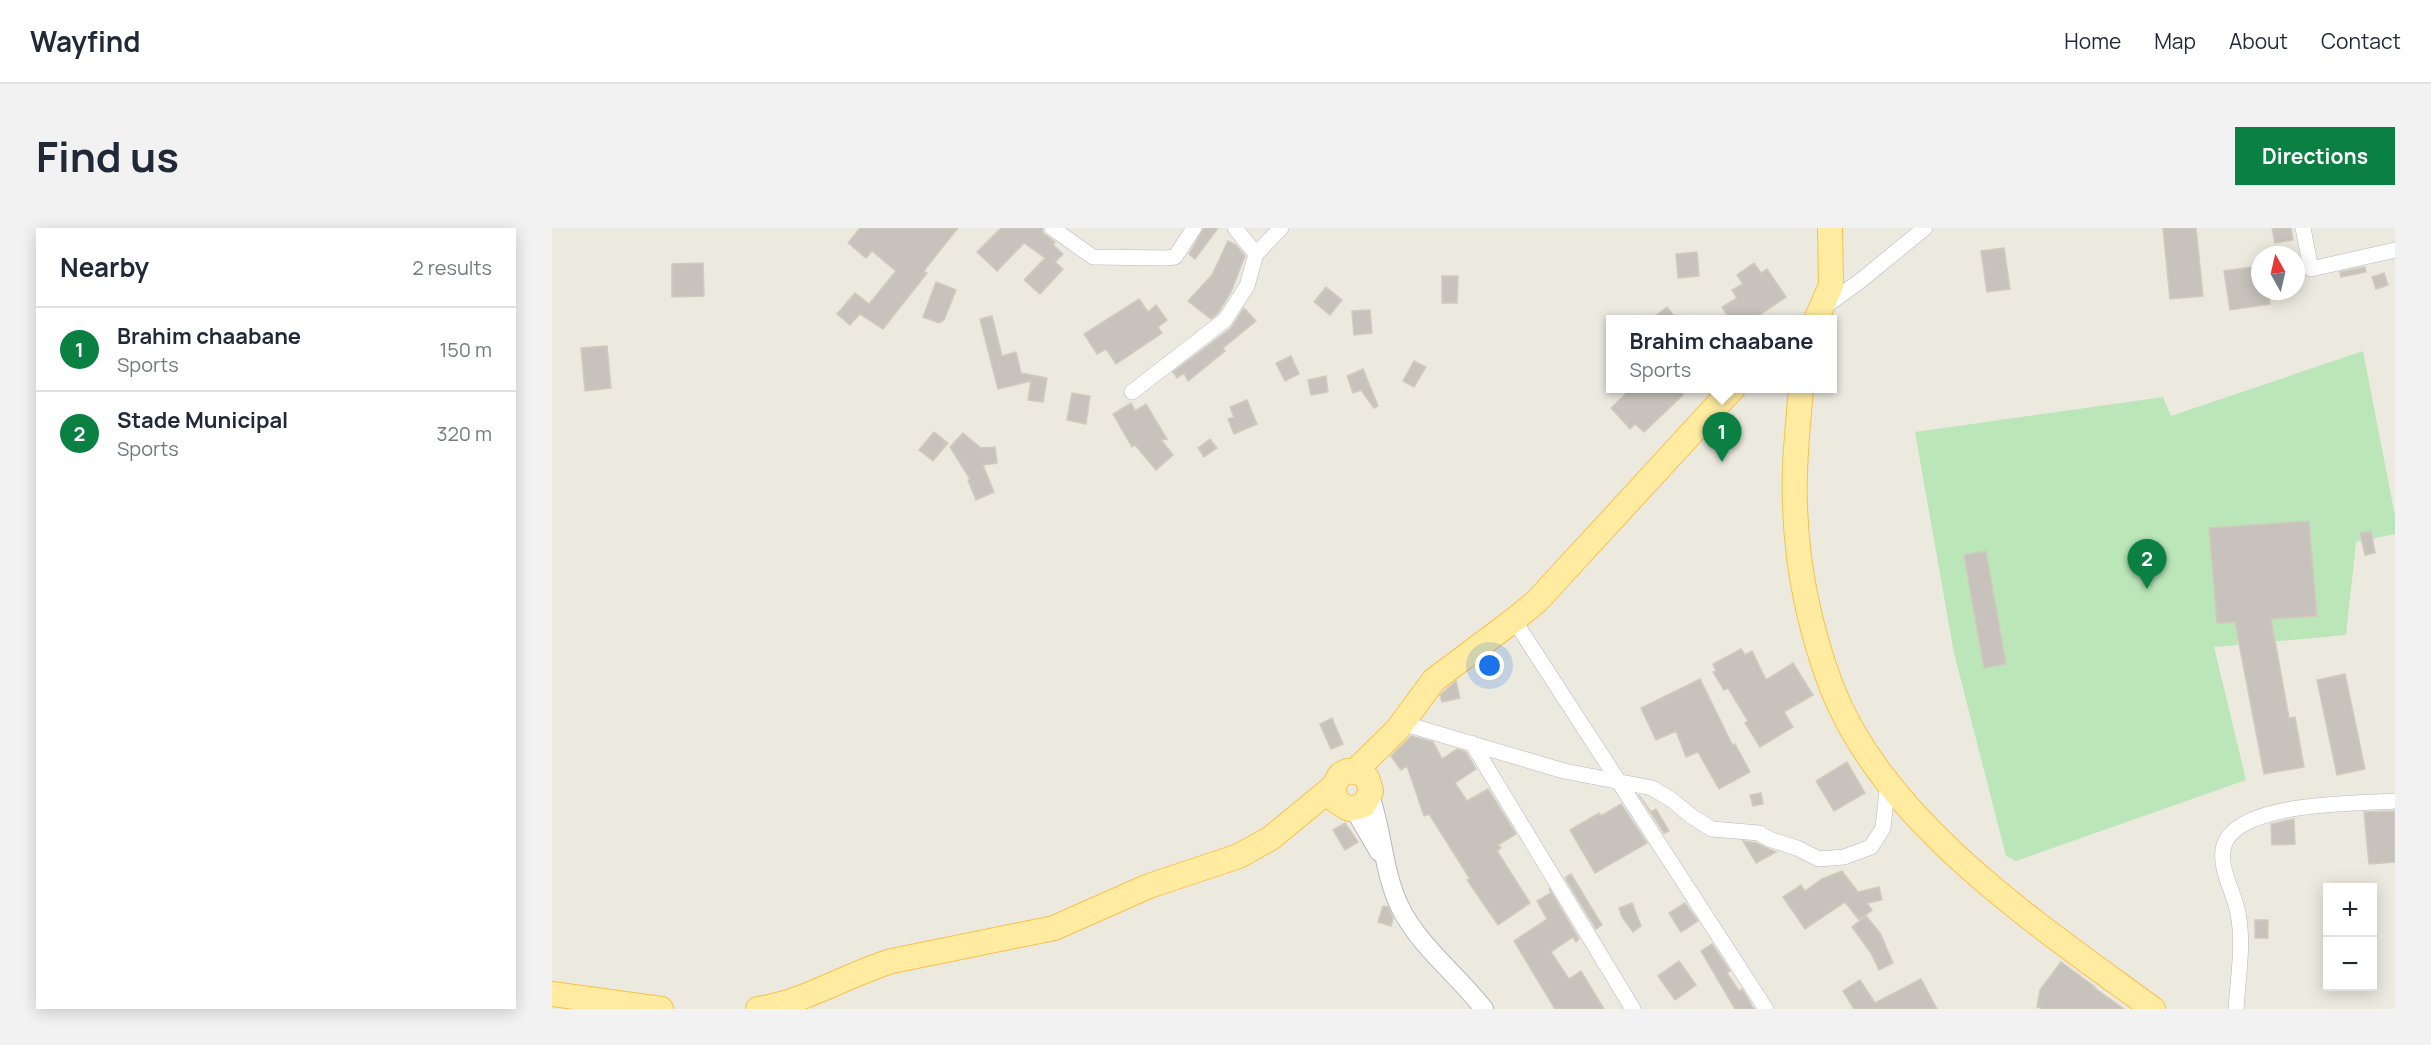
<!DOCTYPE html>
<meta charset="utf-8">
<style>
body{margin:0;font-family:Manrope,sans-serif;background:#f2f2f3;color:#1f2937}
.controls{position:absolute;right:18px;bottom:18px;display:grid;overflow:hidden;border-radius:0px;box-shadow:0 3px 15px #0003}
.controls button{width:54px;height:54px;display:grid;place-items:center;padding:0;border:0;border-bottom:2px solid #e0e1e3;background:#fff;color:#1f2937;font:30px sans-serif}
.compass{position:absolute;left:1699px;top:18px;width:54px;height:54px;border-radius:50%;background:#fff;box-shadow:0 3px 15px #0003;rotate:352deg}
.you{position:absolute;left:938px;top:438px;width:21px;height:21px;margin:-15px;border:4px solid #fff;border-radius:50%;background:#1a73e8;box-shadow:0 0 0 9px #1a73e833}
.badge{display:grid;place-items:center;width:39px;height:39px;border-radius:50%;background:#0b8043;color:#fff;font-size:20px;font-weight:700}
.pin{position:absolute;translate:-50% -50px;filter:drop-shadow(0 2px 3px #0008)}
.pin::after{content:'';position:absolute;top:32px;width:21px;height:18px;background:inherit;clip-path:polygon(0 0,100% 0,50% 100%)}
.popup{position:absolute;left:1054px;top:87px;width:231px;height:78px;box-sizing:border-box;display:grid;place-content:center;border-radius:0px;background:#fff;filter:drop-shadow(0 2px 4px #0005);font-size:20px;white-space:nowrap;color:#747a83}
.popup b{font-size:22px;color:#1f2937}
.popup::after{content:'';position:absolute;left:50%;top:100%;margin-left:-12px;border:12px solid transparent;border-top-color:#fff}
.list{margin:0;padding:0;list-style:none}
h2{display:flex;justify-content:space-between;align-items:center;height:78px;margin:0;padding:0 24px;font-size:26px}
h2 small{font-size:20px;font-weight:400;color:#747a83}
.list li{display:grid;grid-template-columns:39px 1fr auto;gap:18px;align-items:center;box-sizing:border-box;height:84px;padding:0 24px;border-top:2px solid #e0e1e3}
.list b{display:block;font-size:22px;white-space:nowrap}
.list p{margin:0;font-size:20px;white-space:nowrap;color:#747a83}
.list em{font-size:20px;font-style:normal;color:#747a83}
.map{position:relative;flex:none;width:1843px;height:781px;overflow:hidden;border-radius:0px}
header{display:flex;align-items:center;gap:36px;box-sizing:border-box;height:84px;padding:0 30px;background:#fff;border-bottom:2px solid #e0e1e3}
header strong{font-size:28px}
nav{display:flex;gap:33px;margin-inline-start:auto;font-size:21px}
.intro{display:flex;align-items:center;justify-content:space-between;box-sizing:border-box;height:144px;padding:0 36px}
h1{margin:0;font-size:42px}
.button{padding:15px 27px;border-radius:0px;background:#0b8043;color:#fff;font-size:21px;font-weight:700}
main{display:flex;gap:36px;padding:0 36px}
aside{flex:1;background:#fff;border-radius:0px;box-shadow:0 3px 15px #0003}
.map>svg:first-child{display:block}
.green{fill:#bbe6b9}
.building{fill:#c7c3bc;stroke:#d1cabd;stroke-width:1.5}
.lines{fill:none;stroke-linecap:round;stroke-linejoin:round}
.minor-casing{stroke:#b5b8bd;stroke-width:16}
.tertiary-casing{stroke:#b5b8bd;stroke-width:20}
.primary-casing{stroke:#f9c14b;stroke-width:26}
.minor{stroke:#fff;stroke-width:15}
.tertiary{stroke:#fff;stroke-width:18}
.primary{stroke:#ffeca1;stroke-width:24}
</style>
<header>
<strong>Wayfind</strong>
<nav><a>Home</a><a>Map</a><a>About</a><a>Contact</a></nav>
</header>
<div class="intro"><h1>Find us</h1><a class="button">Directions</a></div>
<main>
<aside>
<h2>Nearby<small>2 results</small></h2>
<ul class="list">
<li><span class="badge">1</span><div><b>Brahim chaabane</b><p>Sports</p></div><em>150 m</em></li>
<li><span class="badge">2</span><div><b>Stade Municipal</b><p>Sports</p></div><em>320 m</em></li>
</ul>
</aside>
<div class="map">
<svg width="1843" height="781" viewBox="0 0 1843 781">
<rect width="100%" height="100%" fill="#ece9df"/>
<!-- green -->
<path class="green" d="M1811,123l32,165v18l-39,8 -10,93 -132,12 32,133 -230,81 -10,-5 -52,-203 -39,-221 248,-35 8,19z"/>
<!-- building -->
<path class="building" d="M308,0h98l-32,40 -2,4 3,1 -44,56 -23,-15 -10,11 -13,-11 18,-21 14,11 27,-33 -24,-20 -6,7 -18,-15z
M449,0h41l1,5 12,9 -2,3 10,9 -8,8 8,7 -23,25 -16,-14 21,-22 -21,-15 -27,28 -20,-19z
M652,0h14l-23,31 -6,-5z
M1611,0h33l7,68 -33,3z
M1720,0h19l2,12 -18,3z
M676,13l8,4 9,11 -14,36 -13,21 -7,6 -23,-18 24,-26z
M1452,20l6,41 -23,3 -6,-41z
M1145,24l2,24 -21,2 -2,-24z
M151,35l1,33 -32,1v-33z
M1202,35l7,10 6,-4 19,28 -34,23h-22l-8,-13 15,-9 -5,-8 11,-6 -6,-9z
M1708,38v25h8l2,13 -40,6 -6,-39z
M1813,39l1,5 -25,5 -1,-5z
M1832,45l4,12 -12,4 -4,-12z
M890,48h16l-1,27h-15z
M384,54l20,8 -12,30 -5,3 -16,-6z
M774,59l16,13 -12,15 -16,-13z
M587,71l9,13 8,-7 11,15 -9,7 4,6 -46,31 -10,-15 -9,5 -13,-20z
M1115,79l10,13h-27z
M692,80l12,13 -33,27 2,3 -37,30 -4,-8 -7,5 -4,-6 58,-44z
M818,82l2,23 -18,2 -2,-24z
M440,88l10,40 14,-4 5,21 26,5 -4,24 -15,-2 3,-19 -33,8 -18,-70z
M55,118l4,42 -26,3 -4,-43z
M739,128l8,18 -14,7 -9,-18z
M862,133l12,6 -12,20 -11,-6z
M811,141l15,37 -4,2 -13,-18 -8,3 -6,-17z
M774,148l2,16 -17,3 -3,-15z
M1080,160h4l4,5 5,-5h32l6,7 -39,37 -9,-8 -5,5 -19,-21z
M520,165l18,3 -4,28 -19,-4z
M695,172l10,24 -23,10 -6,-15 6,-2 -4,-10z
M579,175l4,8 11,-7 21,35 -6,1 12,15 -17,15 -21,-25 -3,2 -19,-33z
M382,204l14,11 -15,18 -14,-11z
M411,205l18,15 14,-1 2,16 -14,2 11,27 -18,8 -8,-20 2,-1 -20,-32z
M658,211l7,9 -13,9 -6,-9z
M1757,293l8,95 -46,3 18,99 6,-1 9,50 -40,7 -29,-152 -18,1 -8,-95z
M1819,303l4,22 -10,2 -5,-22z
M1434,323l20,113 -22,4 -20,-113z
M1189,421l4,6 7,-4 14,29 27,-17 20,32 -29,17 9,15 -33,20 -15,-24 3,-2 -20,-33 -4,2 -11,-18 3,-1 -3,-7z
M1793,446l20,95 -28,6 -20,-95z
M1148,451l33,67 2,-2 15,28 -31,17 -21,-37 -12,5 -10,-26 -20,9 -15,-32z
M904,453l4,17 -18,4 -2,-7z
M780,490l11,26 -12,5 -11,-25z
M859,508l22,6 9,17 15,-10 9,3 10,17 -21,14 12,18 21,-12 28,45 -18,11 3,3 -4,3 33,52 -32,22 -31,-45 3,-1 -41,-65 -5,2 -17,-50 -6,4 -10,-14z
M1295,534l18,31 -31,18 -18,-30z
M1209,565l2,11 -10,2 -3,-11z
M1087,567l12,17 5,-3 13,22 -5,2z
M1069,576l26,39 -52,30 -25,-43 29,-17 2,3z
M1843,583v51l-26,2 -5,-52z
M1742,591l1,25 -23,1 -1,-21z
M793,595l13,19 -13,8 -12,-20z
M1191,613l13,2 20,9 -20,11z
M1290,643l16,21 21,-5 3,13 -15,3 5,7 -13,10 -14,-18 -40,27 -22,-32 18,-12 4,6 17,-12z
M1019,646l31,51 -6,4 -31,-51z
M997,660l30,51 -3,3 -3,-5 -22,15 18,27 12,-8 23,38h-49l-41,-68 33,-22 -10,-18 14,-8z
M1080,675l9,23 -8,6 -11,-15 -3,-9z
M1133,675l13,18 -17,11 -12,-19z
M831,678l5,1 5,11 -2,8 -13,-4z
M1314,688l14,17 13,30 -14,7 -8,-17 -19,-26z
M1703,692h13v18h-13z
M1160,716l18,27 -3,2 12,18 3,-2 12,20h-19l-34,-58z
M1127,733l17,24 -21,15 -17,-24z
M1509,734l34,25h-2l31,22h-80l-7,-2 3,-17z
M1369,751l16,30h-83l-11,-18 17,-11 15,23z"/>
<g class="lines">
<defs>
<path id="minor" d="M500,0l41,29 73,1 9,-1 19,-29
M1751,0l8,41 84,-19
M704,26l25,-26
M1271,80l37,-27 65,-53
M580,164l93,-72 22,-34 9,-32 -21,-26
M962,392l252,389
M850,495l162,48 88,17 20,12 19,16 21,13 47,4 10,6 28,9 22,11 25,-2 27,-10 12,-19 5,-46
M920,515l161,266
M1684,781c2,-31 8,-65 2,-96 -4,-21 -18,-42 -15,-63 7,-49 134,-46 172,-49"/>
<path id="tertiary" d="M818,568c13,36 13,76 30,111 19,39 57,67 84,102
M802,581l25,43"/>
<path id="primary" d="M1264,92l15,-35 -1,-57
M1249,160c-3,40 -8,79 -6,118 2,62 15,124 37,182 53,136 208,238 321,321
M803,543l42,-41 37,-50 80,-60 23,-19 196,-213
M0,766l109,15
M206,781c47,-7 88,-34 134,-48l162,-33 95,-42 90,-30 32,-18 62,-51 7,-12 7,-4 14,2 6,5 4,13 -7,14 -15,4 -13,-8 -3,-14"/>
</defs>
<!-- minor casing -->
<use href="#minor" class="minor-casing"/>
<!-- tertiary casing -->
<use href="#tertiary" class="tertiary-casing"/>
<!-- primary casing -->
<use href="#primary" class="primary-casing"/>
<!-- minor -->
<use href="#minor" class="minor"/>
<!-- tertiary -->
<use href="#tertiary" class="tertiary"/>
<!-- primary -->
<use href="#primary" class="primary"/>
</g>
</svg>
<div class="controls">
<button>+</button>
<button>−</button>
</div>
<svg class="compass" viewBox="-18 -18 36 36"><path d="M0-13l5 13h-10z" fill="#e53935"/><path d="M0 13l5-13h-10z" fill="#747a83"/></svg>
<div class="you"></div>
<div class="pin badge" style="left:1170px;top:234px">1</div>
<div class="popup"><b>Brahim chaabane</b>Sports</div>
<div class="pin badge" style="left:1595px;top:361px">2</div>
</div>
</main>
